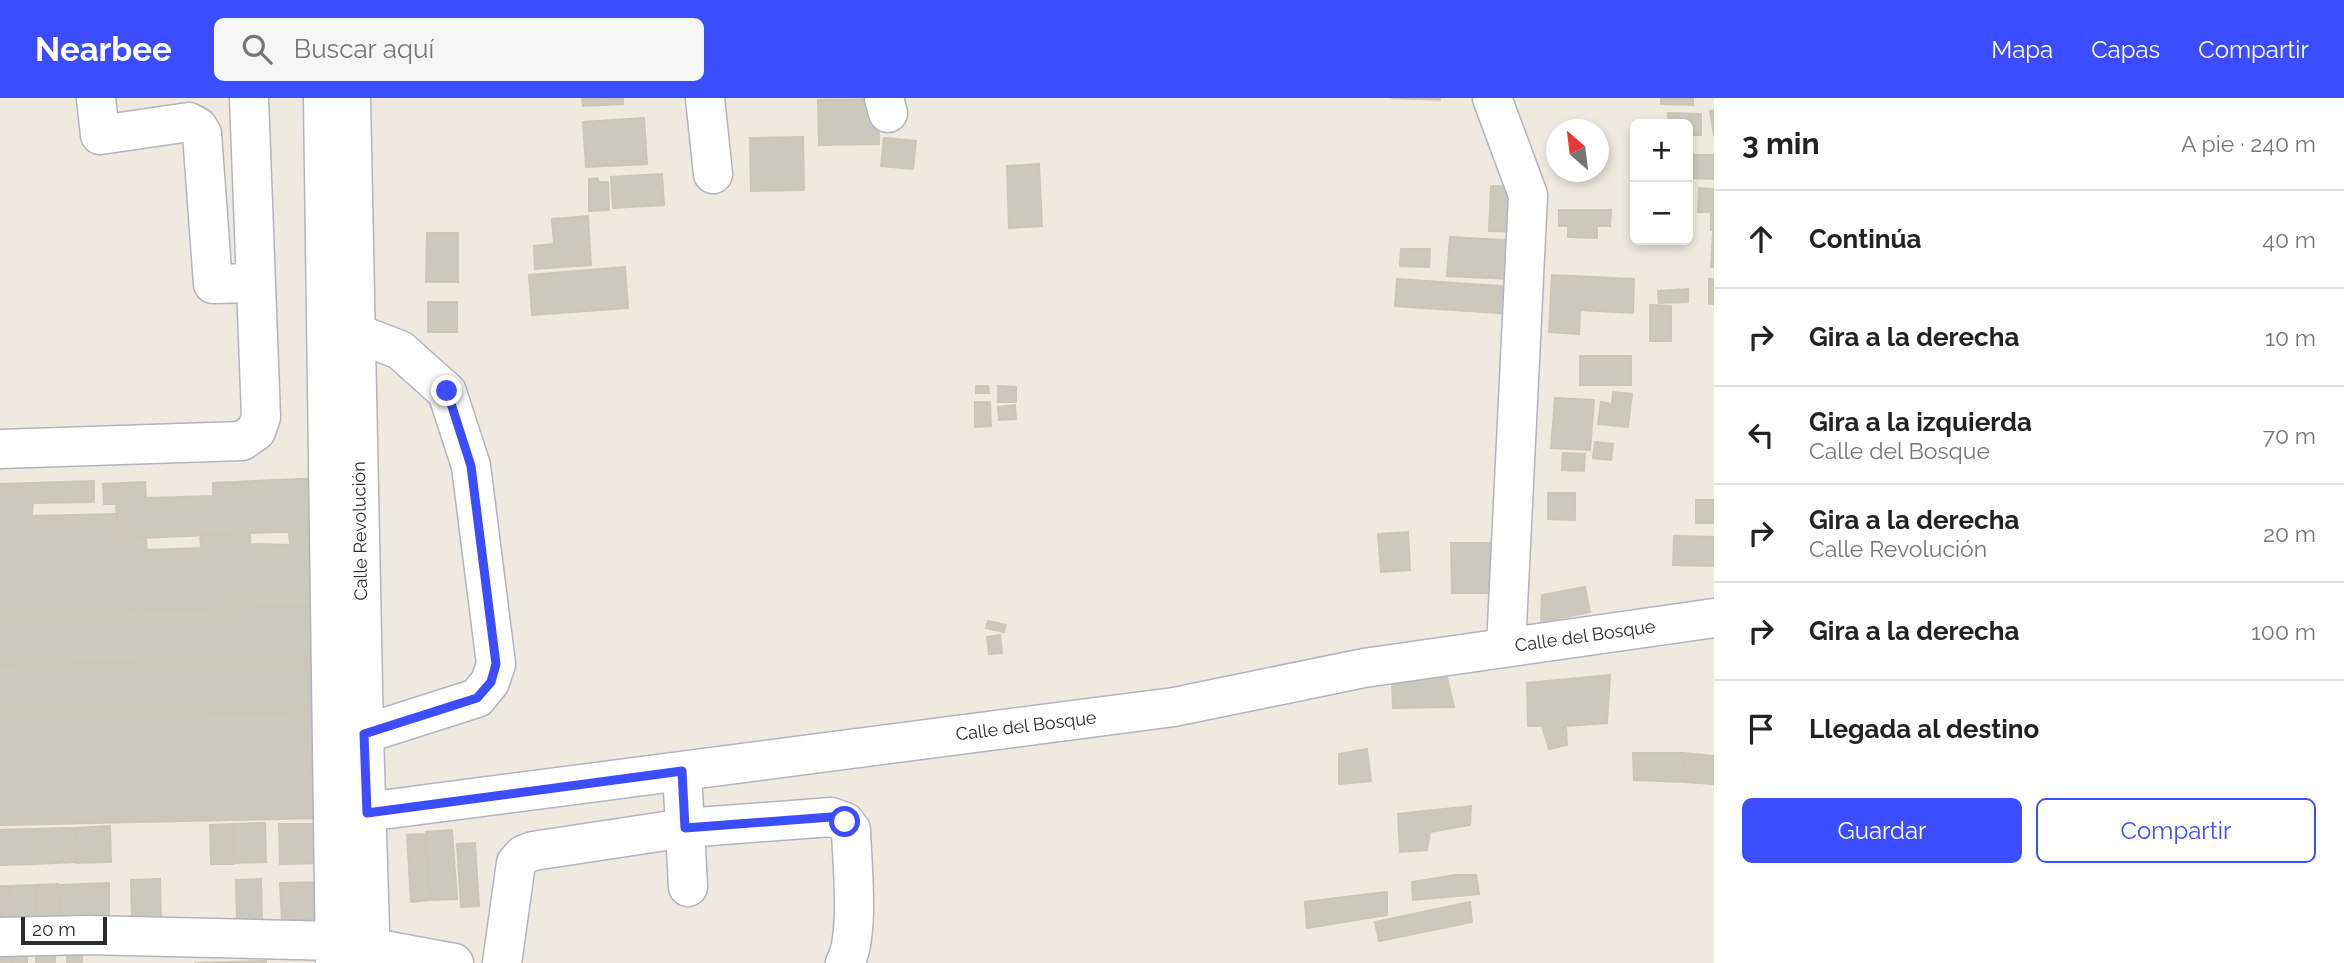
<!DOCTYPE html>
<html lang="es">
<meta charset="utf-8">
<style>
body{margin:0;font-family:Raleway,sans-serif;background:#f6f6f6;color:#222}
.controls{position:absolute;right:21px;top:21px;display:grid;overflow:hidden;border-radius:10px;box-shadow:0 4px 10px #0003}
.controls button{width:63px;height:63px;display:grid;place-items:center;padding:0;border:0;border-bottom:2px solid #e0e0e0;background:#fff;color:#222;font:35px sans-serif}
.compass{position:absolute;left:1546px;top:21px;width:63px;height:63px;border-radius:50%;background:#fff;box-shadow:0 4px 10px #0003;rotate:332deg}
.scale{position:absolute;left:21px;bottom:18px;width:86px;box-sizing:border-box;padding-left:7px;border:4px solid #2d2d2d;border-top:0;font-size:19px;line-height:24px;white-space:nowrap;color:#2d2d2d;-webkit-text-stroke:5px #fff;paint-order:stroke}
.stop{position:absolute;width:21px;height:21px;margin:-16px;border:5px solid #3c4cff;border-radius:50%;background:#fff}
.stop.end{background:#3c4cff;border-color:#fff;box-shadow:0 2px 7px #0008}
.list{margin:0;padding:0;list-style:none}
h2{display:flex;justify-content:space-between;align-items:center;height:91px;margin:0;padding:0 28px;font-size:30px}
h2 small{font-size:23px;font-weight:400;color:#767676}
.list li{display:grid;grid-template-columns:46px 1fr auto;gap:21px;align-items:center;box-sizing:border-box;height:98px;padding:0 28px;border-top:2px solid #e0e0e0}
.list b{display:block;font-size:26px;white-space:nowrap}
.list p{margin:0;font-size:23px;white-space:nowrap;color:#767676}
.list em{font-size:23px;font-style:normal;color:#767676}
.actions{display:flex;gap:14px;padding:21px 28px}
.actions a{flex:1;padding:16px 0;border:2px solid #3c4cff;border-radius:10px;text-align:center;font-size:24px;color:#3c4cff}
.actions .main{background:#3c4cff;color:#fff}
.icon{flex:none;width:38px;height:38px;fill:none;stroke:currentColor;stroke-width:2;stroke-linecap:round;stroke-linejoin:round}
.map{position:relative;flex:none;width:1714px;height:865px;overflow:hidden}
header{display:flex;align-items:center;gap:42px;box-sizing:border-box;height:98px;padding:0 35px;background:#3c4cff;color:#fff}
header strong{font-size:33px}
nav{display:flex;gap:38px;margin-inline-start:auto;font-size:24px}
.search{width:490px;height:63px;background:#f6f6f6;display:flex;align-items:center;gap:18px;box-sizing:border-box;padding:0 24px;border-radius:10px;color:#767676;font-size:26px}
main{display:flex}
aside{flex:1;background:#fff}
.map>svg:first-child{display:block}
.building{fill:#cbc8bd;stroke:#cbc6b7;stroke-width:2}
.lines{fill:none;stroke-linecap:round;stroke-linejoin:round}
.minor-casing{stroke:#b2b3c1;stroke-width:41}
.minor{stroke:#fff;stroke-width:38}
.route{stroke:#3c4cff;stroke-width:9}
.labels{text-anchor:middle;stroke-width:5;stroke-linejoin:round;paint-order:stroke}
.street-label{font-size:18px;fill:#2d2d2d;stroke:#fff}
</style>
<header>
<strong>Nearbee</strong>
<div class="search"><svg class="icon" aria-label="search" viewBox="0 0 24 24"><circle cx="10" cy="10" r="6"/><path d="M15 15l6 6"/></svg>Buscar aquí</div>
<nav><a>Mapa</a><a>Capas</a><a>Compartir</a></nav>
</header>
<main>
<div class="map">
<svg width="1714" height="865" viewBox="0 0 1714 865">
<rect width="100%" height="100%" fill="#efeadf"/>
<!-- building -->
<path class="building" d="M582,0h41v6l-40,2z
M1391,0h49v2z
M1661,0h32v7l-32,-1z
M878,1l1,45 -60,1 -1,-45z
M1714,12v26l-4,-25z
M1668,15l33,1v21h-13v-11h-20z
M644,20l3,46 -61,3 -3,-45z
M803,39l1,53 -53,1 -1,-53z
M884,40l32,3 -3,28 -32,-3z
M1688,57h26v24l-26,-1z
M1039,66l3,62 -33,2 -2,-62z
M662,76l2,31 -51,3 -2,-31z
M598,80v4h10l1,28 -20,1v-32z
M1491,88l31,1 -1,45 -32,-1z
M1699,90l15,1v41h-3v-18h-13z
M1559,112h52l-1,16h-13v12l-29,-1v-11h-9z
M588,118l3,49 -56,4 -1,-23 20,-2 -2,-25z
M1713,134h1v35h-3z
M427,135h31v49h-32z
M1450,139l70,4 -8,38 -65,-3z
M1401,151h29l-1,18 -29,-1z
M625,169l3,41 -96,7 -3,-40z
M1552,177l82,4 -1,34 -53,-3 -1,24 -30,-2z
M1397,181l117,8 -2,27 -117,-8z
M1709,181h5v25h-5z
M1688,191v13l-29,1 -1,-12z
M428,204h29v30h-29z
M1650,207l21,1v35h-21z
M1580,258h51v29h-51z
M976,288h12l1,7h-13z
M998,288l18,1v15h-18z
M1613,294l19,2 -4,33 -30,-3 3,-22 11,2z
M1555,300l39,2 -4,50 -39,-2z
M975,304h15l1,24 -16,1z
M1015,307l1,14 -17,1 -1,-13z
M1595,344l18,2 -2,16 -18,-2z
M1563,355l22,1 -1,17 -22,-1z
M320,380l2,52 -204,9 -2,-35h-12l-1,-20 42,-2 1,16 67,-2v-13z
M94,383v21l-61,1 -1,13 85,-2 1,25 28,-1 1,12 54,-2 -1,-13 50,-2v11l40,1 -1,-13 33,-2 1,76 -323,7v-129z
M1548,395h27v27l-27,-1z
M1696,402h18v23h-18z
M1408,434l2,38 -29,2 -3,-38z
M1674,438l40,1v29l-41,-1z
M1451,445h40v50h-39z
M1585,489l5,25 -49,10 1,-27z
M323,508l1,52 -324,7v-52z
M988,523l18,4 -2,7 -18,-4z
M1000,537l2,18 -13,1 -2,-17z
M324,560v54l-324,6v-53z
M1446,575l8,34 -61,1 -1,-26z
M1610,577l-3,48 -41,3 1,19 -18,4 -7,-23h-14l-1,-43z
M324,614l2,106 -326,7v-107z
M1367,651l4,32 -32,3v-30z
M1633,655h50l1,29 -50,-2z
M1683,655l31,3v28l-30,-2z
M1471,708l-1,19 -40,7 -3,18 -27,2 -2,-38z
M265,725l1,39 -30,1 -1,-39z
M233,726l1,40h-23l-1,-39z
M279,726h47v39l-46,1z
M110,728l1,36 -35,1v-35z
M75,730l1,34 -41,2 -1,-35z
M34,731v35l-34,1v-35z
M452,732l5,69 -27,1 -4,-68z
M425,736l3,66 -17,2 -4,-67z
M475,745l4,63 -18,1 -4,-63z
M1455,777h21l3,19 -66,6 -1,-18z
M160,781l1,42 -29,1 -1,-42z
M261,781l1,42 -25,1 -1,-42z
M330,784v38l-48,1 -2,-38z
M109,785v42l-49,1 -1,-41z
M58,786l2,43h-24l-1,-42z
M35,787l1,42 -24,1 -2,-42z
M0,788h10l1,43h-11z
M1387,794v23l-80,13 -2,-26z
M1470,804l2,20 -93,19 -4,-19z
M67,852h15v13h-15z
M55,853v12h-19v-11z
M0,857h12v8h-12z
M13,857h14v8h-14z
M266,863v2h-72z"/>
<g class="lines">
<defs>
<path id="minor" d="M96,0l4,37 89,-13 9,5 4,7 11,150 43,-1
M323,0l12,865
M351,0l13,636 7,229
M705,0l8,76
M884,0l4,15
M1492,0l36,97 -22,452
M356,235l44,17 47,42 24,74 25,198 -6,18 -13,16 -113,36
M0,351l242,-8 14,-10 5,-14 -12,-319
M335,718l839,-109 190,-39 350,-50
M688,789l-3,-59 146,-11 14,5 6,8c1,33 9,106 -6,133
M0,839l87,-2 248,6 119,22
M502,865l14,-100 7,-8 10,-4 152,-23 -3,-57"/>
</defs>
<!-- minor casing -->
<use href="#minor" class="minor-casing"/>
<!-- minor -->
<use href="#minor" class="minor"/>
</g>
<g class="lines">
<!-- route -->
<path class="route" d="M447,293l24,75 25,198 -5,18 -14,16 -113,36 3,79 315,-42 3,57 146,-11 14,5"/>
</g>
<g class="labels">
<!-- street labels -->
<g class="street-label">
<text transform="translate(360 433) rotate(-91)" y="6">Calle Revolución</text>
<text transform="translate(1585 538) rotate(-8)" y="6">Calle del Bosque</text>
<text transform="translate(1026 628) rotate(-7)" y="6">Calle del Bosque</text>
</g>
</g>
</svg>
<div class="controls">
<button>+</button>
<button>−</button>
</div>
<svg class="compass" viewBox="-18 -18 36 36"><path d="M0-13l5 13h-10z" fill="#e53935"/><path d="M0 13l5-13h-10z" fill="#767676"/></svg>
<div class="scale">20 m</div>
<div class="stop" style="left:845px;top:724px"></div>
<div class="stop end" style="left:447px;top:293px"></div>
</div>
<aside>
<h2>3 min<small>A pie · 240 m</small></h2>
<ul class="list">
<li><svg class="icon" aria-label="ahead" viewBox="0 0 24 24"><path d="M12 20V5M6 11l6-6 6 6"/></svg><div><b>Continúa</b></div><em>40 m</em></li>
<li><svg class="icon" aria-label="right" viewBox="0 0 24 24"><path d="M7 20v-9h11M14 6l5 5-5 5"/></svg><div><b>Gira a la derecha</b></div><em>10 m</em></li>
<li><svg class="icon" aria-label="left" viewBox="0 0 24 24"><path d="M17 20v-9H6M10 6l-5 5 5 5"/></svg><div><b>Gira a la izquierda</b><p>Calle del Bosque</p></div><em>70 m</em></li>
<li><svg class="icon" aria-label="right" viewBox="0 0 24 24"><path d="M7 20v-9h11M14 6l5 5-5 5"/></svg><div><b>Gira a la derecha</b><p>Calle Revolución</p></div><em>20 m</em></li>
<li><svg class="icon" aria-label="right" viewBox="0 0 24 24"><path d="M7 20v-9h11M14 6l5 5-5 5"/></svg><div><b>Gira a la derecha</b></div><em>100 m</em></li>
<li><svg class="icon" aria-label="arrive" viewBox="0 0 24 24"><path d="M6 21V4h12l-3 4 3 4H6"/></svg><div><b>Llegada al destino</b></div></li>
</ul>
<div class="actions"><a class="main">Guardar</a><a>Compartir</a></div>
</aside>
</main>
